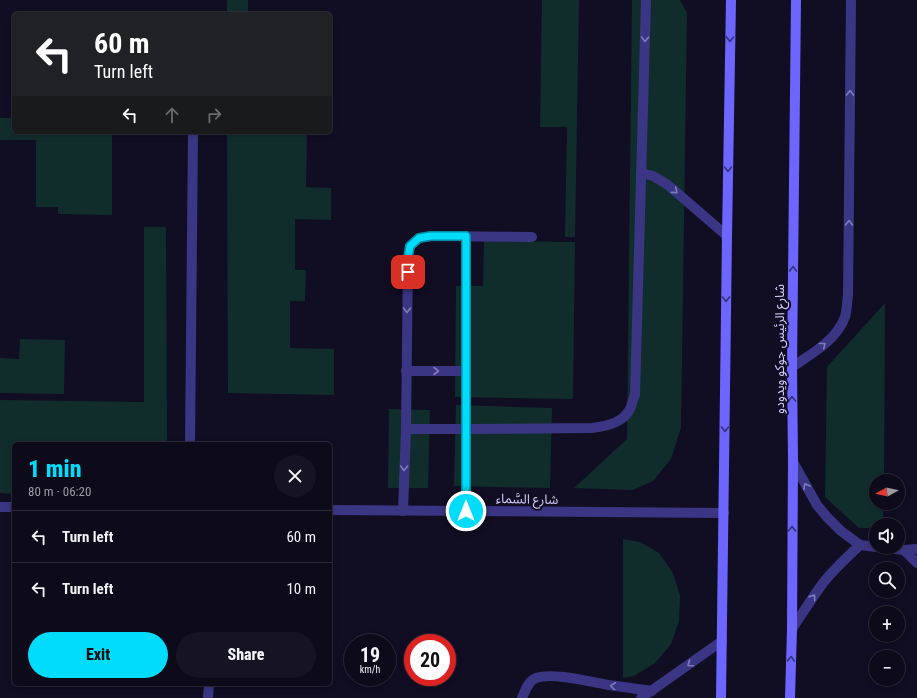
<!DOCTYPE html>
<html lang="en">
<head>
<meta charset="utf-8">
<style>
  body { margin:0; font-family:"Roboto Condensed","Noto Sans Arabic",sans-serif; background:#161323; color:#f1f3f6; height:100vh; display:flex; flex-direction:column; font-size:15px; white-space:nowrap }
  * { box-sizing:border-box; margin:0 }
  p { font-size:13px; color:#9a9aa2 }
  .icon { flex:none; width:22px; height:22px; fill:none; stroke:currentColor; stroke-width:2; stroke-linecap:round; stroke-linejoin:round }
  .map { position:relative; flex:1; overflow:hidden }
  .details { position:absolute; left:12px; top:442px; width:320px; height:244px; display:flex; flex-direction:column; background:#0d0a1a; border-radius:6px; box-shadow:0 2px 6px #0003,0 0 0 1px #2d2b39 }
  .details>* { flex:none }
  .top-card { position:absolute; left:12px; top:12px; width:320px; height:122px; border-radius:6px; box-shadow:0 2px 6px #0003,0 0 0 1px #2d2b39; background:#202124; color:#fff; overflow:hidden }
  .needle { width:26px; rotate:262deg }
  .tools { position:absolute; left:869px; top:474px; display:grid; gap:8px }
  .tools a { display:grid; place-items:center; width:36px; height:36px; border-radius:50%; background:#0d0a1a; box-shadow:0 2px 6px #0003,0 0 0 1px #2d2b39; font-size:20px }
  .speed { position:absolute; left:344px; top:634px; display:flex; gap:8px; font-size:20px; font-weight:700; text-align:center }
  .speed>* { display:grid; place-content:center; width:52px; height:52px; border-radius:50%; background:#0d0a1a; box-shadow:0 2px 6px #0003,0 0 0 1px #2d2b39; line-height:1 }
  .speed small { font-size:10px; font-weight:400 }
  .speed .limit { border:6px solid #d22; background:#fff; color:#111 }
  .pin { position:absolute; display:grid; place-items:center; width:34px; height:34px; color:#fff; margin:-17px; border-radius:8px; box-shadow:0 2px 6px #0006 }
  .me { position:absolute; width:44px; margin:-22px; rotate:0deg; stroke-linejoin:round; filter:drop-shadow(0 0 3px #0008) }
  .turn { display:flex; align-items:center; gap:14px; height:84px; padding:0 16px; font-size:18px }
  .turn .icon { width:52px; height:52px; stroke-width:2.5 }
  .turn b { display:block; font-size:28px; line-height:34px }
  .lanes { display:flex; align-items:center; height:38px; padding:0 16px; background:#0003; justify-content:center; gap:20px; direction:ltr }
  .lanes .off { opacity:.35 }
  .round { display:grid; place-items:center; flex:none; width:42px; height:42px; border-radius:21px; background:#161323 }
  .overview { display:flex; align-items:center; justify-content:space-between; height:68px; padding:0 16px }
  h1 { font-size:24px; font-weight:800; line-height:30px; color:#00dcfa }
  .cta { display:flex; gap:8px; margin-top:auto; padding:8px 16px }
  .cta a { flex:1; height:46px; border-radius:24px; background:#00dcfa; color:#111; font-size:16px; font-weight:800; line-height:46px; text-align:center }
  .cta a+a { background:#161323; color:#f1f3f6 }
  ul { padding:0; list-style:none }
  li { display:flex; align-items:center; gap:12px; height:52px; padding:0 16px; border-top:1px solid #2d2b39 }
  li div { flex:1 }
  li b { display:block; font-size:15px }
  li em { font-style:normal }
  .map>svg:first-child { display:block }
  .grass { fill:#102d2c }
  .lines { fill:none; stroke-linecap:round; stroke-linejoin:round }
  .lane { stroke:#3b3683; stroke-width:10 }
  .street { stroke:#3b3683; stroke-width:10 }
  .secondary { stroke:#6c66ff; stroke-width:10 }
  .oneway { stroke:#807bbb }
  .oneway2 { stroke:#35317b }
  .route-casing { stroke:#008fa2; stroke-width:10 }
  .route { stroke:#00dcfa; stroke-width:7 }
  .labels { text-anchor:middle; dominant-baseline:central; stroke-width:4; stroke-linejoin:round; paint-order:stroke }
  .street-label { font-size:13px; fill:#d5cfff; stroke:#110d23 }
</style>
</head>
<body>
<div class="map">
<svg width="917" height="698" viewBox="0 0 917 698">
  <rect width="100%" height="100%" fill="#110d23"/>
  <g class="grass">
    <rect x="227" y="0" width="21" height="14"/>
    <path d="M 542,0 L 579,0 L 575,237 L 565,237 L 567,127 L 540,127 Z"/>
    <path d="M 632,0 L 680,0 L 687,13 L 681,428 L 671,459 L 653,481 L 633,490 L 574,488 L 627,439 Z"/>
    <path d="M 0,118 L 14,118 L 14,132 L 112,132 L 112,215 L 58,214 L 58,207 L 36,207 L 36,140 L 0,140 Z"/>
    <path d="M 227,132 L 307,132 L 306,187 L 331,188 L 331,220 L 295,219 L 295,270 L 306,270 L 305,301 L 290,301 L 290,348 L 334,349 L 334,395 L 228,393 Z"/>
    <path d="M 144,227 L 166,227 L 167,444 L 14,444 L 14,494 L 0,493 L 0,400 L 144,402 Z"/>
    <path d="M 484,241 L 575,242 L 573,399 L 455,397 L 456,286 L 483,286 Z"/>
    <path d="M 885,303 L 884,481 L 876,481 L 876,503 L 883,503 L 883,525 L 876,525 L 876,528 L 859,528 L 825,497 L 827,367 Z"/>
    <path d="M 20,339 L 65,340 L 64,394 L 0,393 L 0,358 L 19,359 Z"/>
    <path d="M 456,405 L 552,408 L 550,488 L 454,486 Z"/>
    <path d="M 389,409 L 430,410 L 428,488 L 388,488 Z"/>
    <path d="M 623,539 L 640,542 L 659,553 L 673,573 L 680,596 L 679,621 L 671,644 L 655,663 L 634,676 L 623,678 Z"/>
  </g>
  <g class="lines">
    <g class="lane">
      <path d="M 641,173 L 653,176 L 668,185 L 727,236"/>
      <path d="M 792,367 C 811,354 836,341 845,317 C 847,310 847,302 848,295 L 851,0"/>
      <path d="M 406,371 L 466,371"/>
      <path d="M 406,429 L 465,429 L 592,428 C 607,426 624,423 631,407 C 632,403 633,399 635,395 L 646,0"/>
      <path d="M 190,444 L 193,132"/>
      <path d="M 793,462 L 817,505 L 827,517 L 841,531 L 860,545 L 876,547"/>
      <path d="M 403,511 L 406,429 L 408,258 L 410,246 L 419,238 L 431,236 L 532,237"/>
      <path d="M 466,511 L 466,236"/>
      <path d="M 879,547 L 904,550 L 917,549"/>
      <path d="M 904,550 L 917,563"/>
      <path d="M 792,629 C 802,614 812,598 823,583 C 834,569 847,557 860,545"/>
      <path d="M 208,698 L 209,684"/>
      <path d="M 522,698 C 525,691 528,681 536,678 C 552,672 591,682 609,685 C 623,687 637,689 652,691"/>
      <path d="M 641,698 L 722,641"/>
    </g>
    <g class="street">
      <path d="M 0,507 L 14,507"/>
      <path d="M 330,510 L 724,513"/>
    </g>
    <g class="secondary">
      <path d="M 721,698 L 727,236 L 731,0"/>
      <path d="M 790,698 L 792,629 L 793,462 L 792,367 L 796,0"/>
    </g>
  </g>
  <defs><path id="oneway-chevron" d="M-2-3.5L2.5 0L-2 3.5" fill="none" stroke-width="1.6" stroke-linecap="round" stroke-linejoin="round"/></defs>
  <g class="oneway">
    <use href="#oneway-chevron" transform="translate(645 39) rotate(92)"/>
    <use href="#oneway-chevron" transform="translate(850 93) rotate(-89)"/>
    <use href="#oneway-chevron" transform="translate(675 191) rotate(40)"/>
    <use href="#oneway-chevron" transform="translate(849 223) rotate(-89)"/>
    <use href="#oneway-chevron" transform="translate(407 310) rotate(91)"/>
    <use href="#oneway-chevron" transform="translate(823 345) rotate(-39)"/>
    <use href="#oneway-chevron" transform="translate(436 371)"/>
    <use href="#oneway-chevron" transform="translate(404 468) rotate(92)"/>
    <use href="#oneway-chevron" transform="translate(806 486) rotate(-119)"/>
    <use href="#oneway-chevron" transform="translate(813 597) rotate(-56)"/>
    <use href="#oneway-chevron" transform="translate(690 664) rotate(145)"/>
    <use href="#oneway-chevron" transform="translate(613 686) rotate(-172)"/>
  </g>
  <g class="oneway2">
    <use href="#oneway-chevron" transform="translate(730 39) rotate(91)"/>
    <use href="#oneway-chevron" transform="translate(728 169) rotate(91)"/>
    <use href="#oneway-chevron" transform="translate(793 269) rotate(-89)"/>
    <use href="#oneway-chevron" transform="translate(726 299) rotate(90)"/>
    <use href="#oneway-chevron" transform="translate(792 399) rotate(-91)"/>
    <use href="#oneway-chevron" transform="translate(725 429) rotate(90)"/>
    <use href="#oneway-chevron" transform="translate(792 529) rotate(-90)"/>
    <use href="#oneway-chevron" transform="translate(791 659) rotate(-88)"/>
  </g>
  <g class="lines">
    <g class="route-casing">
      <path id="route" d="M 408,272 L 408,258 L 410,246 L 419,238 L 431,236 L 466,236 L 466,511"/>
    </g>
    <use href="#route" class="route"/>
  </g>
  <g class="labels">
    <g class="street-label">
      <text transform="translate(779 349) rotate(-90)">شارع الرئيس جوكو ويدودو</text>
      <text transform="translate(527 499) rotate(1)">شارع السَّماء</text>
    </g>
  </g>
</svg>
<div class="tools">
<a><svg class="needle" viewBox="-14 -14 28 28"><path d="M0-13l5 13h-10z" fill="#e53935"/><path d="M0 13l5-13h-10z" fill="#9a9aa2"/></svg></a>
<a><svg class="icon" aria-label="sound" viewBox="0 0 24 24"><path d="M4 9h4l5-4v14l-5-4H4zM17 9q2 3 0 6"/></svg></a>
<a><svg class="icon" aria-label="search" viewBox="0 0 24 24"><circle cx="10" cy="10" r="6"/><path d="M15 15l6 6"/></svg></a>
<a>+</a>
<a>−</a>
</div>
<div class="speed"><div>19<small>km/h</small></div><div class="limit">20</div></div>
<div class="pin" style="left:408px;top:272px;background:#d93025"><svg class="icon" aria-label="arrive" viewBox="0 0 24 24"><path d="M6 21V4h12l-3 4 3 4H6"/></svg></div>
<svg class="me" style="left:466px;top:511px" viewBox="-20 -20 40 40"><circle r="17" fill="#00dcfa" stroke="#fff" stroke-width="3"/><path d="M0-11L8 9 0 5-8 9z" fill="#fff"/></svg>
<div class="top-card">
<div class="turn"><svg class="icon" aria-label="left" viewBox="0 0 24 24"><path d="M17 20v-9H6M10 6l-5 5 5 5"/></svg><div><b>60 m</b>Turn left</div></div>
<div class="lanes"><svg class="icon" aria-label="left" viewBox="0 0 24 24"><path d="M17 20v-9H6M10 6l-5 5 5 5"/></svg><svg class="icon off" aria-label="ahead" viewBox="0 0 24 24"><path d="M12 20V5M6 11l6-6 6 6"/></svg><svg class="icon off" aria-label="right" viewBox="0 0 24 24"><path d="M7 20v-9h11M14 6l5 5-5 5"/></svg></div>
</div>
<section class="details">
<div class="overview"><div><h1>1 min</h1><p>80 m · 06:20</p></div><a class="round"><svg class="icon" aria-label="close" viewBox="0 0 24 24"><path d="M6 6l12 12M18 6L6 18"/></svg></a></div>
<ul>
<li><svg class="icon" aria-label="left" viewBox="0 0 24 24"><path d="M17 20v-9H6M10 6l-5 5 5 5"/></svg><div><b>Turn left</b></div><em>60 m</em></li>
<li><svg class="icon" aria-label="left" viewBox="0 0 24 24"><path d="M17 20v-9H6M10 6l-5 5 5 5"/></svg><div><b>Turn left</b></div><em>10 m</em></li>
</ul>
<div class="cta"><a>Exit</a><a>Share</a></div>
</section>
</div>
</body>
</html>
